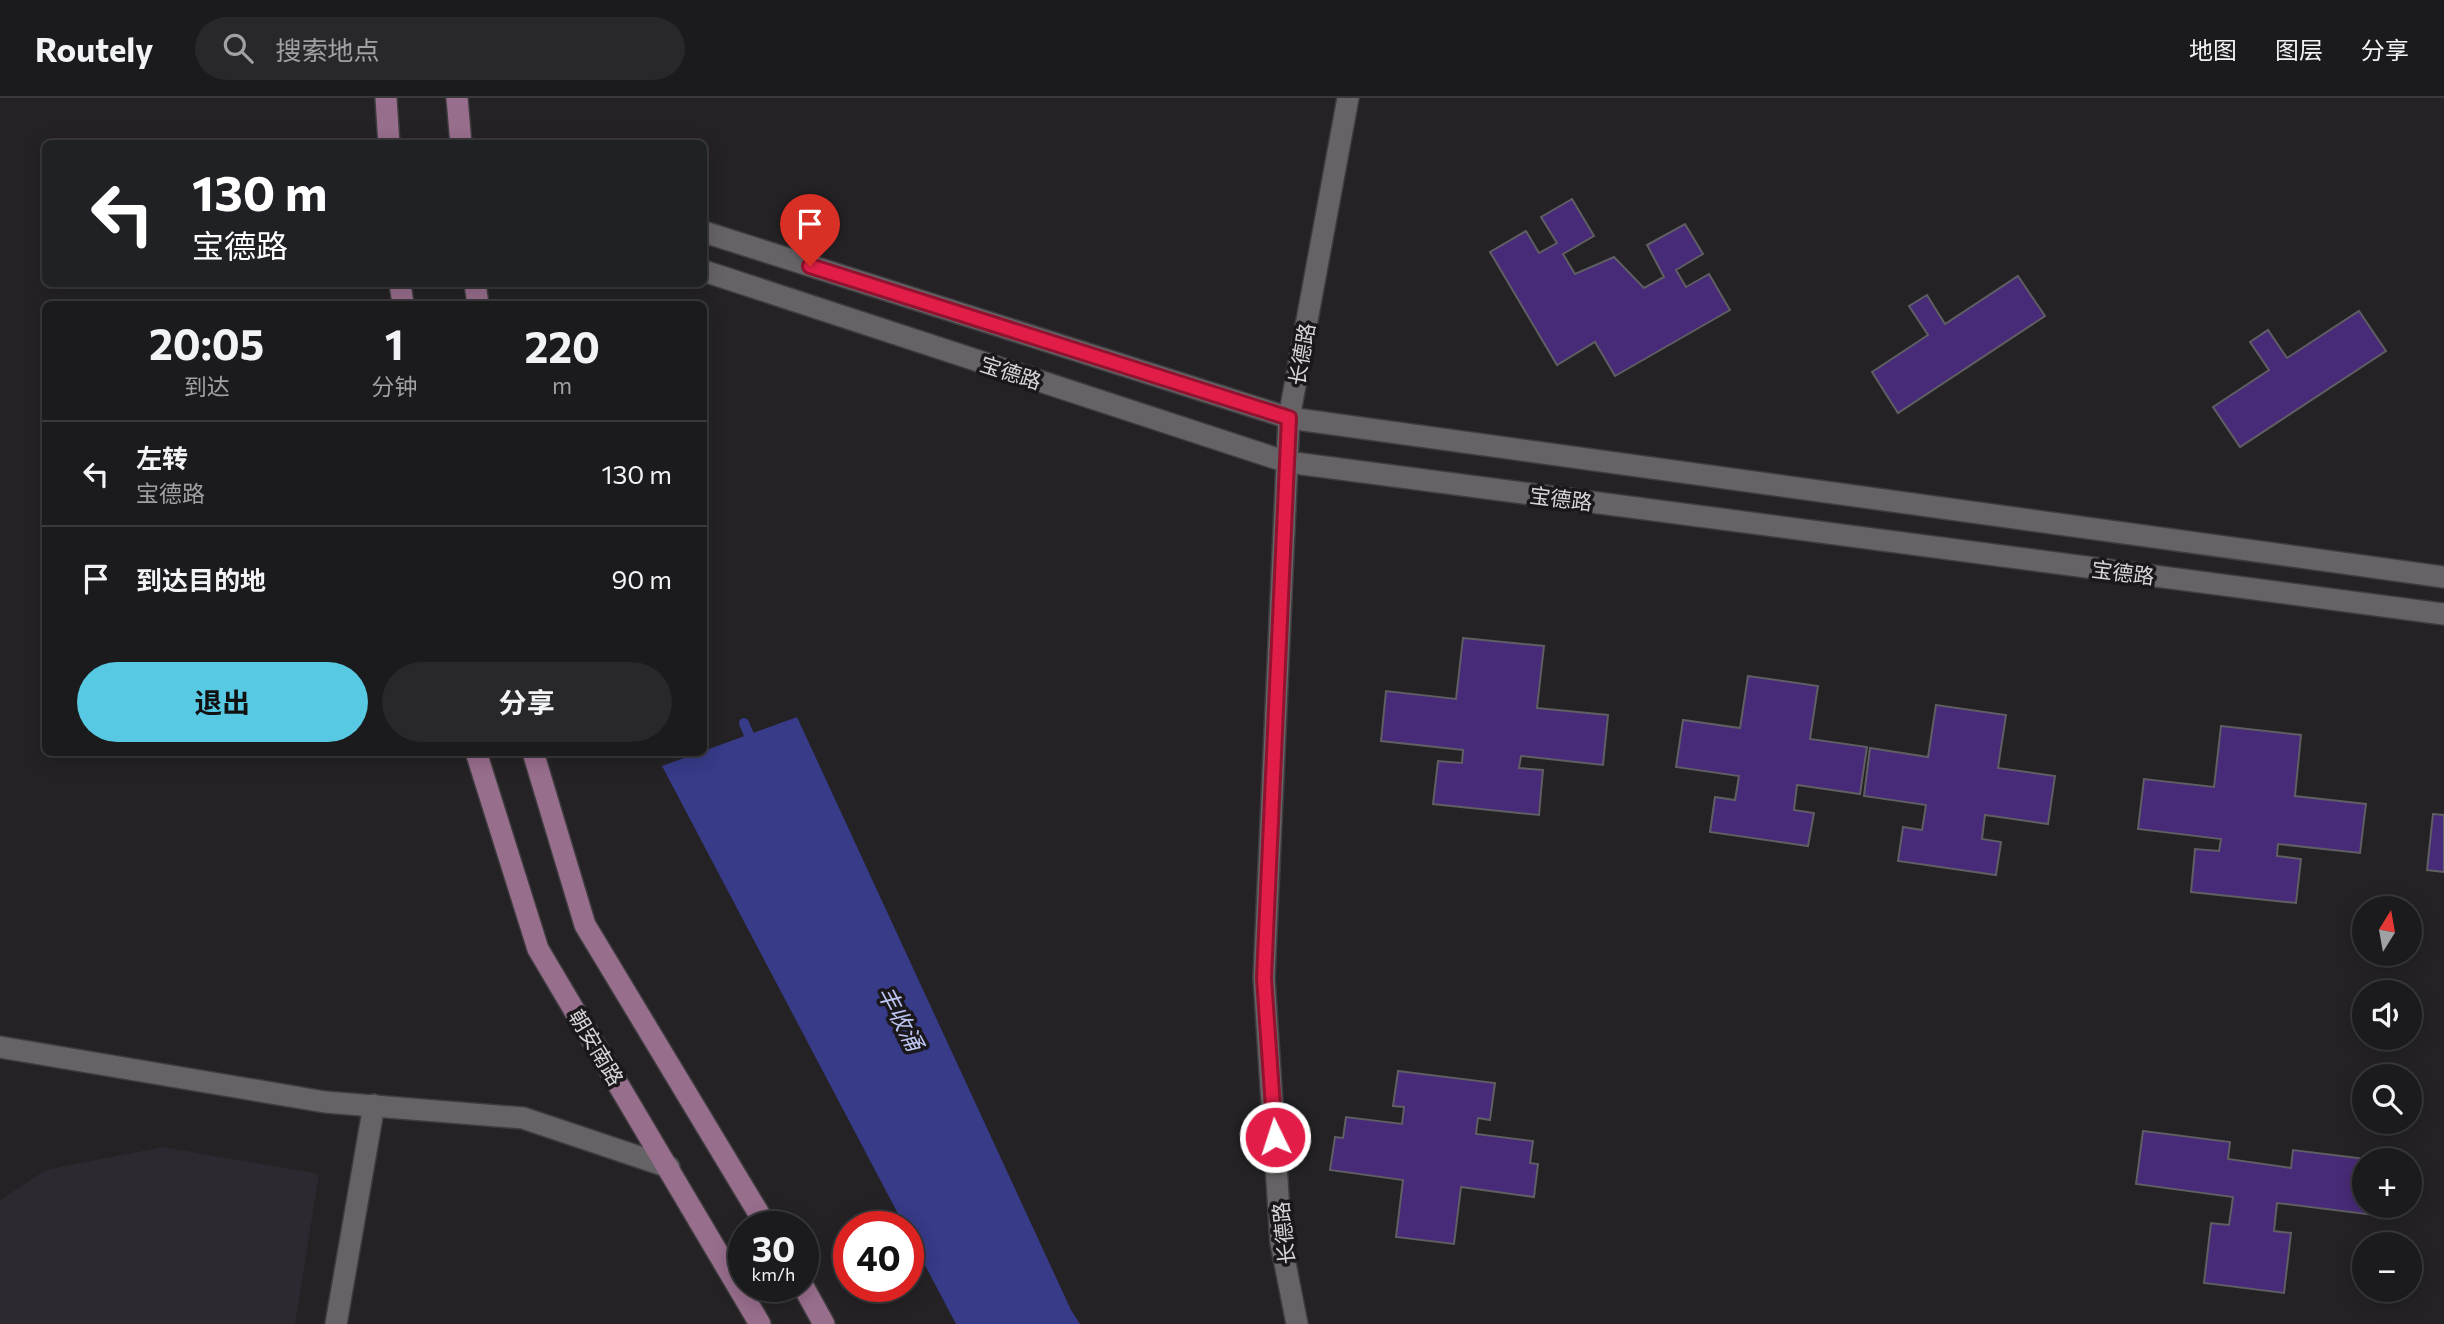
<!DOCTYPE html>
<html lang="zh">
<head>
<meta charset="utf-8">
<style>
  body { margin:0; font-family:Commissioner,"Noto Sans SC",sans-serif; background:#282729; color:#f1f3f6; height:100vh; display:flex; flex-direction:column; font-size:26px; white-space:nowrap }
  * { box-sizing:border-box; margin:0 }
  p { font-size:23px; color:#a0a1a3 }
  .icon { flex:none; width:38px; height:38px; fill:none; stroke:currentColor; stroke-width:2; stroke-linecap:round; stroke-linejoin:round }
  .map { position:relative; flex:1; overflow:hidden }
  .drawer { position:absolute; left:42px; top:203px; width:665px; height:455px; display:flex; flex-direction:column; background:#1b1a1c; border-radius:10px; box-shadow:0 4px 18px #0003,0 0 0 2px #39383b }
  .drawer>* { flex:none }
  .banner { position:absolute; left:42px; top:42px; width:665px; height:147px; border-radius:10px; box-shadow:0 4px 18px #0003,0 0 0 2px #39383b; background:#202124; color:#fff; overflow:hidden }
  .needle { width:46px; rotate:11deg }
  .controls { position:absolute; left:2352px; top:798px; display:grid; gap:14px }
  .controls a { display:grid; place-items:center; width:70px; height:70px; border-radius:50%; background:#1b1a1c; box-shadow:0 4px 18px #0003,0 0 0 2px #39383b; font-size:35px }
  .speed { position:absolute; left:728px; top:1113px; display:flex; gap:14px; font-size:35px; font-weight:700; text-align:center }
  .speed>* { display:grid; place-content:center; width:91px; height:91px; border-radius:50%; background:#1b1a1c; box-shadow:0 4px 18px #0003,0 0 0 2px #39383b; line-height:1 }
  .speed small { font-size:18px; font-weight:400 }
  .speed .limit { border:10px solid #d22; background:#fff; color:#111 }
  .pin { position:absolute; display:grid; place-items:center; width:60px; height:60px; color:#fff; margin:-72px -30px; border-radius:50% 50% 50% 0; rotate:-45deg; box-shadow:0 0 7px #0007 }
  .pin .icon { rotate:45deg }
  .me { position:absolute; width:77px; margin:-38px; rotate:356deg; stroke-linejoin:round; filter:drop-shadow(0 0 5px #0008) }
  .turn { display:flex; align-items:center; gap:24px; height:147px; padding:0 35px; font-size:32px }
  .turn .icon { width:91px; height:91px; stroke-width:2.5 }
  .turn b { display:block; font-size:49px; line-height:60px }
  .eta { display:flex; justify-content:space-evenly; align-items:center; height:119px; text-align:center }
  .eta b { font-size:42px; font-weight:700; line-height:49px }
  .action { display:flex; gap:14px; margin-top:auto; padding:14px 35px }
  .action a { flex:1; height:80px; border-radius:42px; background:#58c9e3; color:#111; font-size:28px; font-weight:700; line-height:80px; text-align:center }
  .action a+a { background:#282729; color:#f1f3f6 }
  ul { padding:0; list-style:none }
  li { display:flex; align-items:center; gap:21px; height:105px; padding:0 35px; border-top:2px solid #39383b }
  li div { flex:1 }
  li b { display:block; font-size:26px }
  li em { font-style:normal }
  header { display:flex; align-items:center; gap:42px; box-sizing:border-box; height:98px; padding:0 35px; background:#1b1a1c; border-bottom:2px solid #39383b }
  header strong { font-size:33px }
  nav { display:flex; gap:38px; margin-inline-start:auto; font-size:24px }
  .search { width:490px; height:63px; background:#282729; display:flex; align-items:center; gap:18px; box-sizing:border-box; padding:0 24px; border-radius:38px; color:#a0a1a3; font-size:26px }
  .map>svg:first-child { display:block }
  .built { fill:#2e2831 }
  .water { fill:#373b88 }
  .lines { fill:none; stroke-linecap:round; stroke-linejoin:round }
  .stream { stroke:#373b88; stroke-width:10 }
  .building { fill:#482b78; stroke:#5f5e63; stroke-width:2 }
  .minor-casing { stroke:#3e3c3f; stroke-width:24 }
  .major-casing { stroke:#3e3c3f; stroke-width:24 }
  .minor { stroke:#666367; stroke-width:21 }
  .major { stroke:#986e8d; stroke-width:21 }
  .route-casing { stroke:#92132f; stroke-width:18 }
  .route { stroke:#e11d48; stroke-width:12 }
  .labels { text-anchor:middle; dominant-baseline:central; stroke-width:7; stroke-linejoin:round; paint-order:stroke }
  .street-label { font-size:21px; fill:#d8d6d8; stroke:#1b181c }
  .water-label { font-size:23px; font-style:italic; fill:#bcc4f0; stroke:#1b181c }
</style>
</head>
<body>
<header>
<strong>Routely</strong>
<div class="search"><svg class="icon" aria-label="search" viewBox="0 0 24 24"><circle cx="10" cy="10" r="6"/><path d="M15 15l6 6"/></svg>搜索地点</div>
<nav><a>地图</a><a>图层</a><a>分享</a></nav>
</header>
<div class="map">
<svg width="2444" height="1226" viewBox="0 0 2444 1226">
  <rect width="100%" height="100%" fill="#242225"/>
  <path class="built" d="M 163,1049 L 319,1076 L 295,1226 L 0,1226 L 0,1102 L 46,1072 Z"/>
  <path class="water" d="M 797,619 L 1071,1212 L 1080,1226 L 956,1226 L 908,1135 L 908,1129 L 905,1129 L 662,668 Z"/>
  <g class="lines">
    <path class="stream" d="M 744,625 L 754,649"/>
  </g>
  <g class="building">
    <path d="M 1572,101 L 1594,138 L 1563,156 L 1575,176 L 1614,159 L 1644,190 L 1664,179 L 1647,147 L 1685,126 L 1703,156 L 1676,172 L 1686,189 L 1709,176 L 1730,212 L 1615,278 L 1595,244 L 1557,267 L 1490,154 L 1526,133 L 1539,155 L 1557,145 L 1541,119 Z"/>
    <path d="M 2018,178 L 2045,218 L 1898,315 L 1872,274 L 1928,237 L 1909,208 L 1927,197 L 1945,226 Z"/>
    <path d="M 2359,213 L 2386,253 L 2240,349 L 2213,309 L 2269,272 L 2250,244 L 2268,232 L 2287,260 Z"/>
    <path d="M 1463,540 L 1544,548 L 1537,610 L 1608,617 L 1603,667 L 1521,658 L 1519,670 L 1543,672 L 1539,717 L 1433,706 L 1438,663 L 1462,665 L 1463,652 L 1381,643 L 1386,593 L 1456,601 Z"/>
    <path d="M 1748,578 L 1818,588 L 1810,641 L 1867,649 L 1860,696 L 1797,687 L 1794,712 L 1814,715 L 1808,748 L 1710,734 L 1715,699 L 1735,702 L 1739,678 L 1676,669 L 1683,622 L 1740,630 Z"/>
    <path d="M 1936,607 L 2006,617 L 1998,670 L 2055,678 L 2048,726 L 1985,717 L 1982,741 L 2001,744 L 1996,777 L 1898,763 L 1903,729 L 1922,732 L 1926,707 L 1864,698 L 1870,650 L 1928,659 Z"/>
    <path d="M 2221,628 L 2301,637 L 2295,698 L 2366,706 L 2360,755 L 2278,746 L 2277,758 L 2301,761 L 2296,805 L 2191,794 L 2195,751 L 2219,753 L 2221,741 L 2138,731 L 2144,681 L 2214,689 Z"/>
    <path d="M 2433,716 L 2444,717 L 2444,774 L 2427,772 Z"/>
    <path d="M 1398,973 L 1495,985 L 1490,1022 L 1478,1020 L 1476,1036 L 1533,1043 L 1530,1065 L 1538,1066 L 1534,1099 L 1461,1089 L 1454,1146 L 1396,1139 L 1403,1082 L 1330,1072 L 1335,1039 L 1343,1040 L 1346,1019 L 1402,1026 L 1404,1009 L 1393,1008 Z"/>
    <path d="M 2143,1033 L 2230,1044 L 2228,1061 L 2291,1070 L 2293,1052 L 2374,1062 L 2364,1062 L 2364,1108 L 2375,1108 L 2374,1117 L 2277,1105 L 2274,1133 L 2291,1135 L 2284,1195 L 2204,1185 L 2211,1125 L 2229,1127 L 2233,1099 L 2136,1086 Z"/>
  </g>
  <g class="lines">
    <g class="minor-casing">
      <g id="minor">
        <path d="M 704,134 L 1289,320 L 2444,479"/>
        <path d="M 704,173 L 1287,364 L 2444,516"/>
        <path d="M 0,949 L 325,1004 L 523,1020 L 669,1069"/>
        <path d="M 336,1226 L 374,1007"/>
        <path d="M 1297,1226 L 1281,1145 L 1264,880 L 1289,320 L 1348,0"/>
      </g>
    </g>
    <g class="major-casing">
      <g id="major">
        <path d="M 386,0 L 389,46"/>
        <path d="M 457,0 L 461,46"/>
        <path d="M 400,186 L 403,206"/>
        <path d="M 475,186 L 478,206"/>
        <path d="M 476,654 L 538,851 L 760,1226"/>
        <path d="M 533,654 L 585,827 L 767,1129"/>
        <path d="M 803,1188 L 824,1226"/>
      </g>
    </g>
    <use href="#minor" class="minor"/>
    <use href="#major" class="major"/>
  </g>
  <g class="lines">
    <g class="route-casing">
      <path id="route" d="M 810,168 L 1289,320 L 1264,880 L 1275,1039"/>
    </g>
    <use href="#route" class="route"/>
  </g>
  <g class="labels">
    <g class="street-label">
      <text transform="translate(1301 256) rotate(-80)">长德路</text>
      <text transform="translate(1011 274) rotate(18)">宝德路</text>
      <text transform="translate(1561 400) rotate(7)">宝德路</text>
      <text transform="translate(2123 474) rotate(7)">宝德路</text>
      <text transform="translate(597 949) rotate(59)">朝安南路</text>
      <text transform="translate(1283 1135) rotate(-96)">长德路</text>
    </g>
    <g class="water-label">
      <text transform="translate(901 920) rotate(62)">丰收涌</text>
    </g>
  </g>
</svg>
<div class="controls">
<a><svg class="needle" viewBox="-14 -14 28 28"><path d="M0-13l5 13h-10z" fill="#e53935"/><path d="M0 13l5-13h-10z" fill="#a0a1a3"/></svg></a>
<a><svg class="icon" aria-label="sound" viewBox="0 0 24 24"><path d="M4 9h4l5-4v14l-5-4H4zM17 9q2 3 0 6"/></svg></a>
<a><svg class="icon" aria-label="search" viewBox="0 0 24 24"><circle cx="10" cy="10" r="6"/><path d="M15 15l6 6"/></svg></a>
<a>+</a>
<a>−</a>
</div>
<div class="speed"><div>30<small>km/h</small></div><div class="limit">40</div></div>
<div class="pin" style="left:810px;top:168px;background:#d93025"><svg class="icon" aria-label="arrive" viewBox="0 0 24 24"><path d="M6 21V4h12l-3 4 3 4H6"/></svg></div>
<svg class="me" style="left:1275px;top:1039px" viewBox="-20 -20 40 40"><circle r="17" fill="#e11d48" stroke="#fff" stroke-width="3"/><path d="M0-11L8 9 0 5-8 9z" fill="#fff"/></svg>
<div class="banner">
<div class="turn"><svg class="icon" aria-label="left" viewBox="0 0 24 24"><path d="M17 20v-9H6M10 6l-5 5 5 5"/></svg><div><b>130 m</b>宝德路</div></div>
</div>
<section class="drawer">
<div class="eta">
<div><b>20:05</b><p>到达</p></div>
<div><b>1</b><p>分钟</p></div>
<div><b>220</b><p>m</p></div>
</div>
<ul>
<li><svg class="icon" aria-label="left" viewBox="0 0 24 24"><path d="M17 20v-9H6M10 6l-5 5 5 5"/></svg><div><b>左转</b><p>宝德路</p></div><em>130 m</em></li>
<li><svg class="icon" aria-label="arrive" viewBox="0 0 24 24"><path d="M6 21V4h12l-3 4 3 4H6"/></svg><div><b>到达目的地</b></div><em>90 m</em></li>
</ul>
<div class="action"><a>退出</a><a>分享</a></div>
</section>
</div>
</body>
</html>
